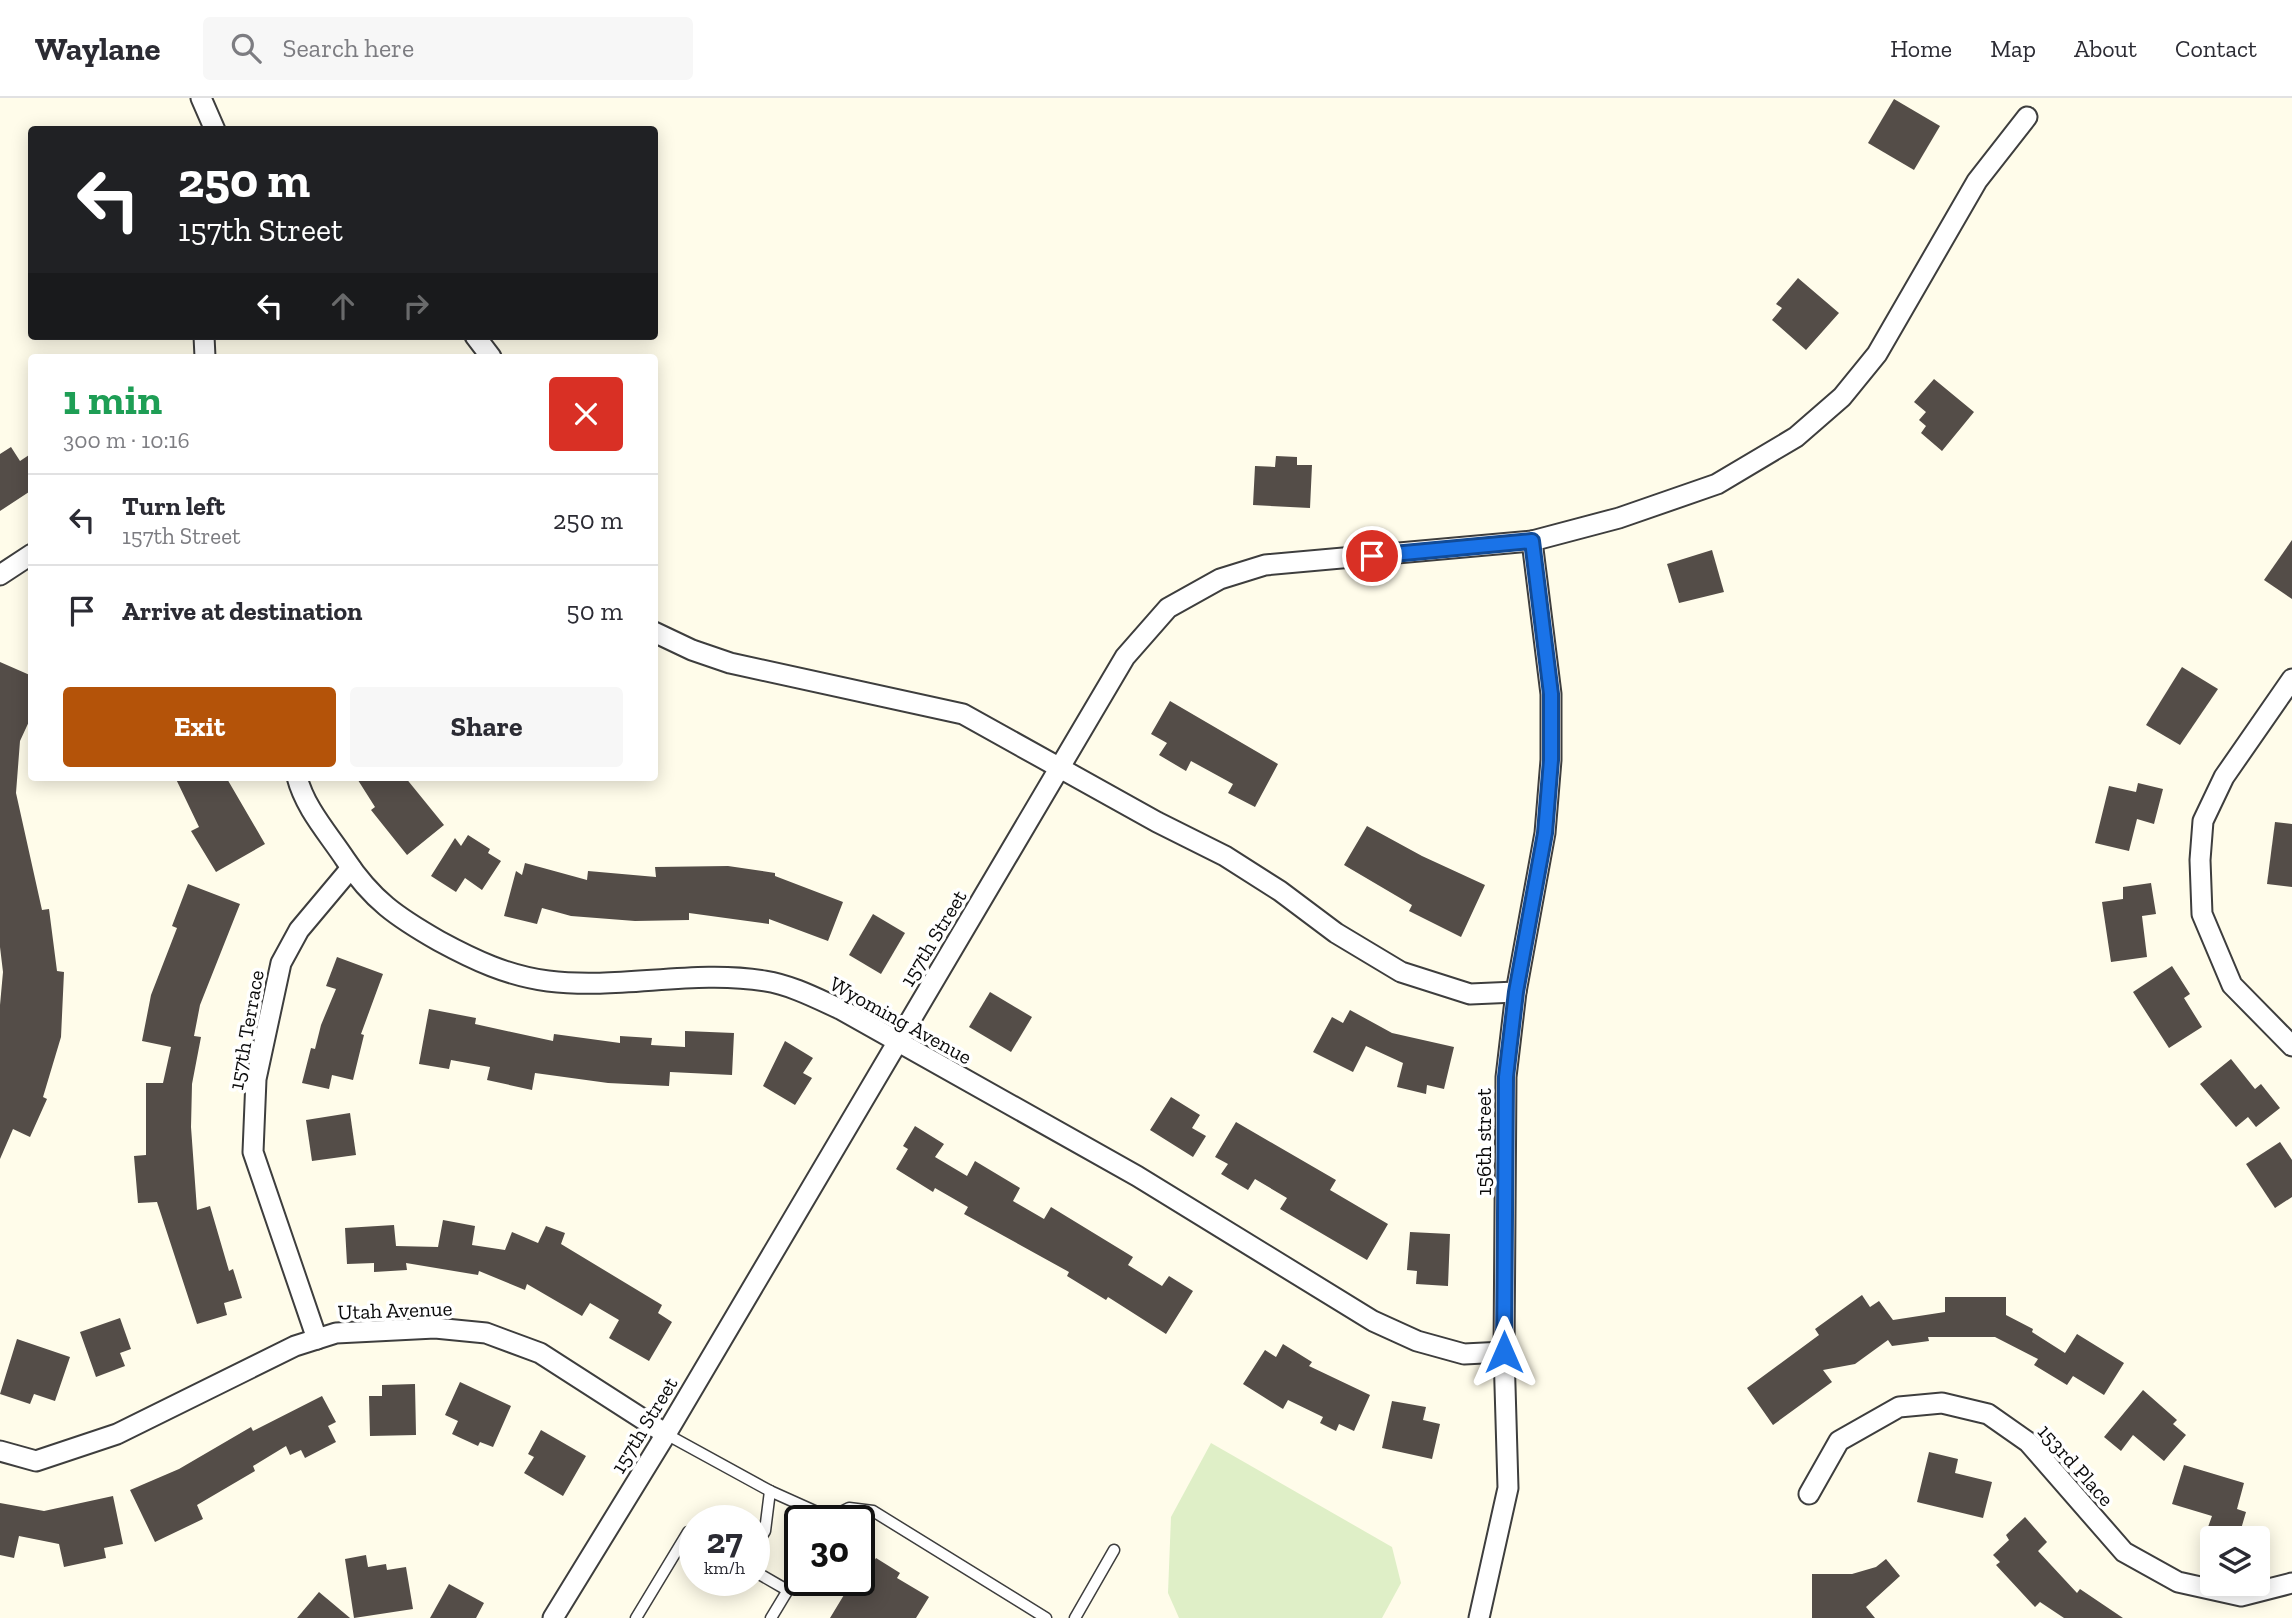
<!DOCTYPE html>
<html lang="en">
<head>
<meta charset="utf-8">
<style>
  body { margin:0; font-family:"Zilla Slab",serif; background:#f7f7f7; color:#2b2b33; height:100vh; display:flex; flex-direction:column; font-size:26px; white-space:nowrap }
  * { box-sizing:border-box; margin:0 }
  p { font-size:23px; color:#7c7c81 }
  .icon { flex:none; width:38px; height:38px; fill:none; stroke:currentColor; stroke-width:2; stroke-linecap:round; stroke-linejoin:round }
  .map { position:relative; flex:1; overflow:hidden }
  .panel { position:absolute; left:28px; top:256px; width:630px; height:427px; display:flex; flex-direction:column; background:#fff; border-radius:7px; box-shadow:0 4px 18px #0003 }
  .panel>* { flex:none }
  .banner { position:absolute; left:28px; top:28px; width:630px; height:214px; border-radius:7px; box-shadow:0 4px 18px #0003; background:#202124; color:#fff; overflow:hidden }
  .fabs { position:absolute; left:2200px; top:1428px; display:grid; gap:14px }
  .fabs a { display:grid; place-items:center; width:70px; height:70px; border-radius:7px; background:#fff; box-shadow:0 4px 18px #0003; font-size:35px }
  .speed { position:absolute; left:679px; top:1407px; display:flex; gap:14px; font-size:35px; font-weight:700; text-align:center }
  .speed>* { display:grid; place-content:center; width:91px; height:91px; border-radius:50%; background:#fff; box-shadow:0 4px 18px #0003; line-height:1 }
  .speed small { font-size:18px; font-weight:400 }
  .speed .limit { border:4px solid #111; border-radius:10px; background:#fff; color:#111 }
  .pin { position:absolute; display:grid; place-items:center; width:60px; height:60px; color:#fff; margin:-30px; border:4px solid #fff; border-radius:50%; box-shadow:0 2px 7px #0007 }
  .me { position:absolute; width:77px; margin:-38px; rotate:0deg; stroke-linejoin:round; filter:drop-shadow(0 0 5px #0008) }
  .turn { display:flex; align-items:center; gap:24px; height:147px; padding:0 35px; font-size:32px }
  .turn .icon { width:91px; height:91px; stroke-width:2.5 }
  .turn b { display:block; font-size:49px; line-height:60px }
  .lanes { display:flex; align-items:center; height:66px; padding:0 35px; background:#0003; justify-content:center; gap:35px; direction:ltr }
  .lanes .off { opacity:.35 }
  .round { display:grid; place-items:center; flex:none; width:74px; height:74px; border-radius:7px; background:#f7f7f7 }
  .head { display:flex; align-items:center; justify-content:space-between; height:119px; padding:0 35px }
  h1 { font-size:42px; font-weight:800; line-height:52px; color:#1e9e55 }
  .action { display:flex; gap:14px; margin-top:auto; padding:14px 35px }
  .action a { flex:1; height:80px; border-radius:7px; background:#b45309; color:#fff; font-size:28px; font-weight:800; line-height:80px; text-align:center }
  .action a+a { background:#f7f7f7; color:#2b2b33 }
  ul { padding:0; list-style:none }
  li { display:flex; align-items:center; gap:21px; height:91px; padding:0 35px; border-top:2px solid #e1e1e2 }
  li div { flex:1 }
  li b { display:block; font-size:26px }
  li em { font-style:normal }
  header { display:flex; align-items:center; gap:42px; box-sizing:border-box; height:98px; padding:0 35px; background:#fff; border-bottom:2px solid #e1e1e2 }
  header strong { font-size:33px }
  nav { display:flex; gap:38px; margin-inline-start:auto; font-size:24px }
  .search { width:490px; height:63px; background:#f7f7f7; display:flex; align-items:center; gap:18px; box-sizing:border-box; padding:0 24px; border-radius:7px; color:#7c7c81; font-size:26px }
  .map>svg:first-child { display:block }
  .pitch { fill:#dfefc7 }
  .building { fill:#544d48 }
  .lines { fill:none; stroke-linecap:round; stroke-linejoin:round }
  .lane-casing { stroke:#3e3e3e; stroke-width:13 }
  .street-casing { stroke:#3e3e3e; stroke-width:23 }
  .lane { stroke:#fff; stroke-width:10 }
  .street { stroke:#fff; stroke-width:19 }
  .route-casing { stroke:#114b97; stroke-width:18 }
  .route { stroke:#1a73e8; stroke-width:12 }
  .labels { text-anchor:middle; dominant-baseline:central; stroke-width:7; stroke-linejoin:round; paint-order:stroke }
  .street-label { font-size:21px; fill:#0b0b0b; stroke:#fff }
</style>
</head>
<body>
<header>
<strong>Waylane</strong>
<div class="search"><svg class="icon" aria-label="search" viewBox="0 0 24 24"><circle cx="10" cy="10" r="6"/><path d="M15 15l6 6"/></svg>Search here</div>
<nav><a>Home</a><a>Map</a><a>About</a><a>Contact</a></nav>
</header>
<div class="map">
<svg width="2292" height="1520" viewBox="0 0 2292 1520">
  <rect width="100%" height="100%" fill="#fffcea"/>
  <path class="pitch" d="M 1211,1345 L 1392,1449 L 1401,1485 L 1382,1520 L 1179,1520 L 1168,1495 L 1171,1419 Z"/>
  <g class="building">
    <path d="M 1894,1 L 1940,28 L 1914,72 L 1868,45 Z"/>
    <path d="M 1798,180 L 1839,215 L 1806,252 L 1772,222 L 1782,210 L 1776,206 Z"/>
    <path d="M 1934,281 L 1974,314 L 1942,353 L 1921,335 L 1926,328 L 1919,322 L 1926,314 L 1914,304 Z"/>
    <path d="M 11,349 L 20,363 L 32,355 L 32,392 L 0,413 L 0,356 Z"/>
    <path d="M 1276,358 L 1297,359 L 1297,367 L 1312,367 L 1310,410 L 1253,407 L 1255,368 L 1275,369 Z"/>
    <path d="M 2292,442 L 2292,501 L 2264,482 Z"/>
    <path d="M 1712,452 L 1724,494 L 1679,505 L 1667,466 Z"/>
    <path d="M 0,564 L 32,578 L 32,617 L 20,643 L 16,695 L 42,812 L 49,811 L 57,873 L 64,874 L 61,939 L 43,999 L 47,1001 L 30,1039 L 13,1031 L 0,1061 L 0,907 L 3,874 L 0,849 Z"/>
    <path d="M 2182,569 L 2218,591 L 2180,647 L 2146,627 Z"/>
    <path d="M 1170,603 L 1278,666 L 1255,709 L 1228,695 L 1233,686 L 1191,663 L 1186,673 L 1159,657 L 1167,645 L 1151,636 Z"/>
    <path d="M 175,679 L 226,679 L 265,746 L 216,774 L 191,733 L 199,729 Z"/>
    <path d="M 356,679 L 405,679 L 444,727 L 407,757 L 371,712 L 375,709 Z"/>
    <path d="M 2138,685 L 2163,691 L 2154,726 L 2137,721 L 2129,753 L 2095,745 L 2109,688 L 2136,694 Z"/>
    <path d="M 2275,724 L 2292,726 L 2292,789 L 2267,786 Z"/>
    <path d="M 1367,728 L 1422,758 L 1485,787 L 1461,839 L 1409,813 L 1412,807 L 1344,767 Z"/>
    <path d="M 468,737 L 490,751 L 488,755 L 501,763 L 482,792 L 465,780 L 456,794 L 431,778 L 455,740 L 461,748 Z"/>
    <path d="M 525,765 L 587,782 L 588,773 L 656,779 L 655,769 L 728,768 L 775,775 L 775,778 L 843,804 L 828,843 L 769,821 L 769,826 L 689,815 L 689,822 L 635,823 L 571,818 L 542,810 L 537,826 L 504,818 L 516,773 L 522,777 Z"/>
    <path d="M 2151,785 L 2156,816 L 2142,818 L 2147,859 L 2111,864 L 2102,804 L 2123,801 L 2123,789 Z"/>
    <path d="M 188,786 L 240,806 L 200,907 L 194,938 L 201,939 L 192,986 L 191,1029 L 197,1112 L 210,1108 L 229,1173 L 233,1171 L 242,1200 L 224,1205 L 227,1217 L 197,1226 L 157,1104 L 138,1105 L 134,1058 L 146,1057 L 146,985 L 163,985 L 171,949 L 142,943 L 151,897 L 177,830 L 172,828 Z"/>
    <path d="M 873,816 L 905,835 L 881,876 L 849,857 Z"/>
    <path d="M 337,859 L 383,876 L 361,936 L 364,937 L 353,982 L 332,977 L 329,991 L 302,985 L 311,950 L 315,951 L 321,927 L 336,891 L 326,888 Z"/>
    <path d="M 2172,868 L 2190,896 L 2184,900 L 2202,929 L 2169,950 L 2133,894 Z"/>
    <path d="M 990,894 L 1032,919 L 1011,954 L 969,929 Z"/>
    <path d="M 429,911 L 476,920 L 475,926 L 553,943 L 554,936 L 620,945 L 620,938 L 652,940 L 651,947 L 685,949 L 685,933 L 734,935 L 732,977 L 670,974 L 669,988 L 608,985 L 535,975 L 532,992 L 487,982 L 490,969 L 451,962 L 449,971 L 419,966 Z"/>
    <path d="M 1350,912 L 1392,935 L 1454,949 L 1444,991 L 1427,987 L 1426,996 L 1397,989 L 1403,965 L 1366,948 L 1353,974 L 1313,954 L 1332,919 L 1343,925 Z"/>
    <path d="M 785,943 L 813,960 L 803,975 L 812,980 L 795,1007 L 763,988 Z"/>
    <path d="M 2231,961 L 2255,991 L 2261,986 L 2280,1010 L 2256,1029 L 2248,1019 L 2236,1029 L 2200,986 Z"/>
    <path d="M 1171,999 L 1200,1017 L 1192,1030 L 1206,1038 L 1193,1059 L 1150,1032 Z"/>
    <path d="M 350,1015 L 356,1057 L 312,1063 L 306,1022 Z"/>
    <path d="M 1236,1024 L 1336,1082 L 1330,1092 L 1388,1126 L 1367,1162 L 1280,1111 L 1287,1100 L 1255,1081 L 1248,1092 L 1221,1076 L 1228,1066 L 1215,1059 Z"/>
    <path d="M 915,1028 L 944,1046 L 935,1059 L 967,1078 L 975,1063 L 1020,1090 L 1013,1103 L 1044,1121 L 1051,1109 L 1133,1159 L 1128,1167 L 1162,1188 L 1169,1178 L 1193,1193 L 1166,1236 L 1108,1199 L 1106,1202 L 1067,1178 L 1069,1174 L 964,1116 L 968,1109 L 935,1090 L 933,1094 L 896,1071 L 908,1051 L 903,1048 Z"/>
    <path d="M 2280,1044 L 2292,1062 L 2292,1099 L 2275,1110 L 2246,1066 Z"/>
    <path d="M 443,1122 L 475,1128 L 472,1147 L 505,1152 L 512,1134 L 538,1145 L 546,1128 L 565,1135 L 561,1146 L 662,1207 L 658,1215 L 672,1224 L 649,1263 L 609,1240 L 619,1222 L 590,1205 L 582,1218 L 527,1186 L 525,1192 L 479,1173 L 478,1177 L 406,1165 L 407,1172 L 374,1174 L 374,1165 L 347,1166 L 345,1130 L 394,1127 L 396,1148 L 438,1149 Z"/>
    <path d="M 1410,1134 L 1450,1136 L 1448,1188 L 1416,1186 L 1417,1173 L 1407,1172 Z"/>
    <path d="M 1862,1197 L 1870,1209 L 1879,1203 L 1893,1222 L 1945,1214 L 1945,1199 L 2006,1199 L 2006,1217 L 2033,1231 L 2032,1234 L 2065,1255 L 2077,1236 L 2124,1265 L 2104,1297 L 2073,1278 L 2067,1287 L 2034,1267 L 2038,1261 L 1995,1239 L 1928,1239 L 1929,1243 L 1892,1248 L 1888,1242 L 1855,1266 L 1823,1272 L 1832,1284 L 1773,1327 L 1747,1290 L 1819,1237 L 1815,1231 Z"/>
    <path d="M 120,1220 L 131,1251 L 120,1255 L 125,1268 L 96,1279 L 80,1234 Z"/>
    <path d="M 17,1241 L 70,1259 L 55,1303 L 34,1296 L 30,1306 L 0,1296 Z"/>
    <path d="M 1283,1246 L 1312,1264 L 1309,1268 L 1370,1297 L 1354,1333 L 1339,1326 L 1336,1333 L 1320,1325 L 1323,1319 L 1288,1302 L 1283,1311 L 1243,1286 L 1265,1252 L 1276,1259 Z"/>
    <path d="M 460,1284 L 511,1308 L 493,1349 L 480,1344 L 478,1348 L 452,1336 L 458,1323 L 445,1317 Z"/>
    <path d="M 415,1286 L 416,1337 L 370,1338 L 369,1298 L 382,1298 L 382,1287 Z"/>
    <path d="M 2143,1292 L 2177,1322 L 2173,1326 L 2186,1337 L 2164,1363 L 2133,1337 L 2121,1353 L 2104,1339 Z"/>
    <path d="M 322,1298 L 336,1324 L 328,1328 L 336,1344 L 305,1360 L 301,1352 L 290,1357 L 286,1348 L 253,1368 L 255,1373 L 197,1407 L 203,1421 L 155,1444 L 130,1392 L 179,1371 L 251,1329 L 253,1333 Z"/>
    <path d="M 1392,1303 L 1426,1309 L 1423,1322 L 1440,1326 L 1432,1361 L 1382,1350 Z"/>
    <path d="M 541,1332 L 586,1358 L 563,1398 L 524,1375 L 534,1359 L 528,1356 Z"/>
    <path d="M 1929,1354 L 1958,1361 L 1955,1375 L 1992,1384 L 1983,1420 L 1917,1404 Z"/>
    <path d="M 2184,1367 L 2244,1385 L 2237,1411 L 2246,1414 L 2239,1438 L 2208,1429 L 2212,1418 L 2172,1406 Z"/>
    <path d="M 113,1398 L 123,1446 L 104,1450 L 106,1460 L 64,1469 L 59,1446 L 19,1438 L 14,1460 L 0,1457 L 0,1405 L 44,1413 Z"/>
    <path d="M 2025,1419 L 2047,1444 L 2038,1453 L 2077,1495 L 2080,1491 L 2123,1520 L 2064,1520 L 2040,1504 L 2035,1509 L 1996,1467 L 2000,1464 L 1993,1457 L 2009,1442 L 2006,1437 Z"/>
    <path d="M 366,1457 L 368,1469 L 386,1466 L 387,1472 L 406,1469 L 413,1511 L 354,1520 L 345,1461 Z"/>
    <path d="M 876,1460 L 900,1475 L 897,1480 L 929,1499 L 916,1520 L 830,1520 L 853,1482 L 859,1482 L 860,1470 L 867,1474 Z"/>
    <path d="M 1886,1461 L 1900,1478 L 1866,1509 L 1875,1520 L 1812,1520 L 1812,1476 L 1852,1476 L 1876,1469 Z"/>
    <path d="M 449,1486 L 484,1505 L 476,1520 L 430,1520 Z"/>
    <path d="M 319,1494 L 350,1520 L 297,1520 Z"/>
  </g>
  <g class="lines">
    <g class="lane-casing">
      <g id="lane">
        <path d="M 666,1336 L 770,1393 L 819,1415 L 821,1423"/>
        <path d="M 823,1423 L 849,1410 L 873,1413 L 1046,1520"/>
        <path d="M 754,1451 L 765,1433 L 770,1393"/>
        <path d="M 754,1473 L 787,1492"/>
        <path d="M 636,1520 L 688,1434 L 695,1438"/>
        <path d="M 771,1520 L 800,1472"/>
        <path d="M 1075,1520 L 1114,1452"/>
      </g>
    </g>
    <g class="street-casing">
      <g id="street">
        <path d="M 201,0 L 215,32"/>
        <path d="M 204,238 L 205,259"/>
        <path d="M 475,238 L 491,259"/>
        <path d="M 0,477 L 32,456"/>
        <path d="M 654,534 L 692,552 L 730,565 L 963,616 L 1157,724 L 1225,758 L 1280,793 L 1336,835 L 1401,874 L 1470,896 L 1516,894"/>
        <path d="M 2292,581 L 2224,679 L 2203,723 L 2200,762 L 2202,816 L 2232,887 L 2292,948"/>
        <path d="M 297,679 C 305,710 327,734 345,761 C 372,802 397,819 439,843 C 474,862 508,878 548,883 C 620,892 694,871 765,883 C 791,887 816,900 840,911 L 1137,1078 L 1373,1223 L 1417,1243 L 1464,1256 L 1504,1254"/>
        <path d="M 317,1241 L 253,1054 L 256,981 L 281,865 L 299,832 L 351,770"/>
        <path d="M 0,1353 L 36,1363 L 117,1336 L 295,1248 L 336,1235 L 435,1230 L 486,1235 L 540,1255 L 666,1336"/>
        <path d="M 1809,1396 L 1839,1343 L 1899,1309 L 1942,1305 L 1988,1316 L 2028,1344 L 2124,1454 L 2178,1484 L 2241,1498 L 2292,1485"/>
        <path d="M 553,1520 L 666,1336 L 1125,559 L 1168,510 L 1220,481 L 1265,467 L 1532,443 L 1619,420 L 1717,386 L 1796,339 L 1842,299 L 1877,256 L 1977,83 L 2027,19"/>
        <path d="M 1479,1520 L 1508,1390 L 1504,1254 L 1506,979 L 1516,894 L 1545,735 L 1551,662 L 1551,596 L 1532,443"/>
      </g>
    </g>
    <use href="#lane" class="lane"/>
    <use href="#street" class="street"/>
  </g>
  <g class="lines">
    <g class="route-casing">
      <path id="route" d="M 1372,458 L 1532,443 L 1551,596 L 1551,662 L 1545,735 L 1516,894 L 1506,979 L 1504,1254"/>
    </g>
    <use href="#route" class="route"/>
  </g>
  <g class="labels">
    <g class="street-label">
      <text transform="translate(933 840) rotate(-59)">157th Street</text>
      <text transform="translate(901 922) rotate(29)">Wyoming Avenue</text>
      <text transform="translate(246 932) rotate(-80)">157th Terrace</text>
      <text transform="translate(1483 1044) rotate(-90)">156th street</text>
      <text transform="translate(395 1212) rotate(-2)">Utah Avenue</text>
      <text transform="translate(644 1327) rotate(-59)">157th Street</text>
      <text transform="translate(2076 1367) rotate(48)">153rd Place</text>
    </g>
  </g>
</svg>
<div class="fabs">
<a><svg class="icon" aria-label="layers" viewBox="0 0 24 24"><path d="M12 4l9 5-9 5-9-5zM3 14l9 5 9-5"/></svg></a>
</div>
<div class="speed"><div>27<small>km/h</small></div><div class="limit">30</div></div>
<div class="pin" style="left:1372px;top:458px;background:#d93025"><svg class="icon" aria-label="arrive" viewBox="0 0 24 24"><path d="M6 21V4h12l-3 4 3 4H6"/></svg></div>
<svg class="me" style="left:1504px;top:1254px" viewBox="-20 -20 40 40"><path d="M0-17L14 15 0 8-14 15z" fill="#1a73e8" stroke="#fff" stroke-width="4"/></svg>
<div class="banner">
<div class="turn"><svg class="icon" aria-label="left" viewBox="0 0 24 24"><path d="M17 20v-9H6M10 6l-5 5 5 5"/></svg><div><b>250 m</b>157th Street</div></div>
<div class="lanes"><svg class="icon" aria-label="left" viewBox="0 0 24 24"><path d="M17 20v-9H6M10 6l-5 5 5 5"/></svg><svg class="icon off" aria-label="ahead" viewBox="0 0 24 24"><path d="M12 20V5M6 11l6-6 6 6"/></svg><svg class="icon off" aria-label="right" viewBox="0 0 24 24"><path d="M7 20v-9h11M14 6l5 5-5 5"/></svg></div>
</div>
<section class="panel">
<div class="head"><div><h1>1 min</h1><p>300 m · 10:16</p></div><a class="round" style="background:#d93025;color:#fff"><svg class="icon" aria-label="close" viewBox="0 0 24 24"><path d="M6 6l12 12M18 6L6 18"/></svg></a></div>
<ul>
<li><svg class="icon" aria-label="left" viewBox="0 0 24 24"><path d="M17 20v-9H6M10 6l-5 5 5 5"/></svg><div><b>Turn left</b><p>157th Street</p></div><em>250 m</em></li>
<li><svg class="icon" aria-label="arrive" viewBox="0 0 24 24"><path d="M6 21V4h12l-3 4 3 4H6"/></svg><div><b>Arrive at destination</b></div><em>50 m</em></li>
</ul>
<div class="action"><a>Exit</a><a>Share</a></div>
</section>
</div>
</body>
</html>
